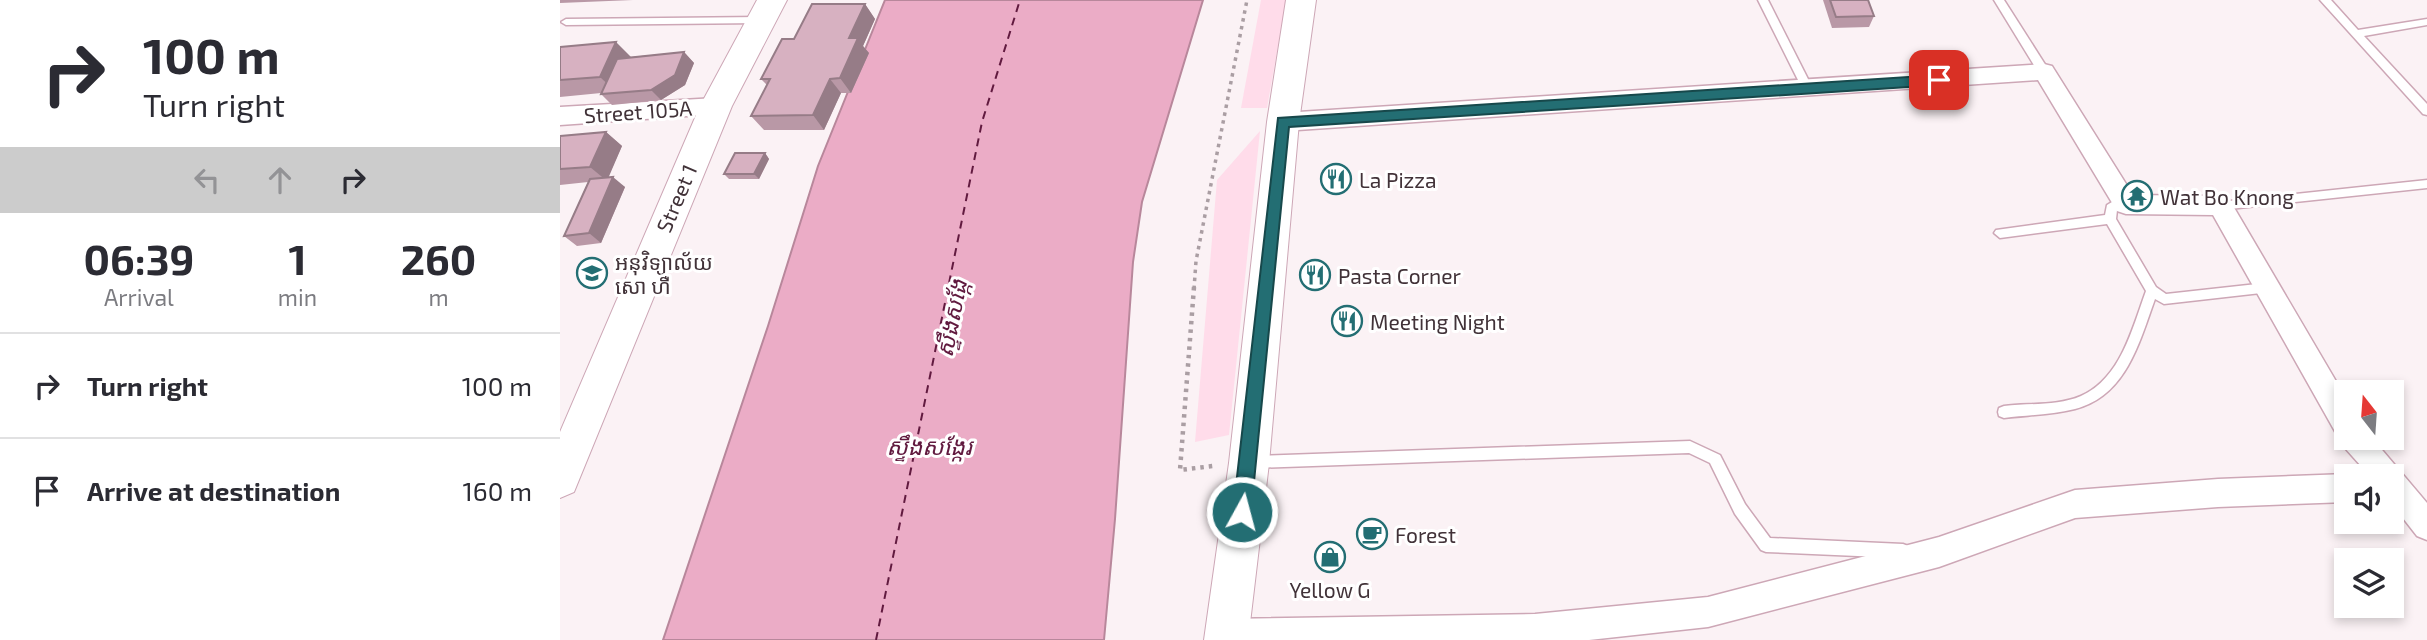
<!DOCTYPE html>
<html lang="en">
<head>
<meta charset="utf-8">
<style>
  body { margin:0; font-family:"Exo 2","Noto Sans Khmer",sans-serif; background:#f2f2f3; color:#2b2b33; height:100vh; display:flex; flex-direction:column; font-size:26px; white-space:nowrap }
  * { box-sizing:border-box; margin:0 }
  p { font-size:23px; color:#7c7c81 }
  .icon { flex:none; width:38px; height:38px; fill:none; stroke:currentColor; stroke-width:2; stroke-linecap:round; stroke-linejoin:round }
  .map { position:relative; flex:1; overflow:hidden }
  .side { display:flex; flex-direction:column; background:#fff; width:560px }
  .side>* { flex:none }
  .hud { background:#fff; color:#2b2b33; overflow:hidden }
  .needle { width:46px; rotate:343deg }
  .fabs { position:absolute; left:1774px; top:380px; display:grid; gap:14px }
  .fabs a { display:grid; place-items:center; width:70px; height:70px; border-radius:0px; background:#fff; box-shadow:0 4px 10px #0003; font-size:35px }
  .pin { position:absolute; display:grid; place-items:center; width:60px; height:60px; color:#fff; margin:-30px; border-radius:14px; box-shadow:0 4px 10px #0006 }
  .me { position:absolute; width:77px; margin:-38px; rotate:7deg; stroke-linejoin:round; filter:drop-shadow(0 0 5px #0008) }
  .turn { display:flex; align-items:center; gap:24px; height:147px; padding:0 28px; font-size:32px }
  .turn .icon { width:91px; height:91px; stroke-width:2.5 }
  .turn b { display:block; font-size:49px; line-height:60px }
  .lanes { display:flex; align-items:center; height:66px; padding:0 28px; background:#0003; justify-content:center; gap:35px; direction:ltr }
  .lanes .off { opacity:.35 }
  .eta { display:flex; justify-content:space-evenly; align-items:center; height:119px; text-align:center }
  .eta b { font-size:42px; font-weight:700; line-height:49px }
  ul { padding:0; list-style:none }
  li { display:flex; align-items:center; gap:21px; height:105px; padding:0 28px; border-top:2px solid #e1e1e2 }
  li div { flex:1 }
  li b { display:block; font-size:26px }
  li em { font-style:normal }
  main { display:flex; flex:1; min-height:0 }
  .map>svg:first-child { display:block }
  .green { fill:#ffdcea }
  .water { fill:#ebacc6; stroke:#b8879b; stroke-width:2 }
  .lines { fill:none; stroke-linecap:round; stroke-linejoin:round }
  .ferry { stroke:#611a3f; stroke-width:2; stroke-dasharray:8 6; stroke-linecap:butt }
  .lane-casing { stroke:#cda7b6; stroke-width:3 }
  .street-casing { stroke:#cda7b6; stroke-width:3 }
  .secondary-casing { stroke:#cda7b6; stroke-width:2 }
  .path-far1 { stroke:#aa9ea3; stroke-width:3.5; stroke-dasharray:3.5 4.5; stroke-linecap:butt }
  .path { stroke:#aa9ea3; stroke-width:4.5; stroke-dasharray:3.5 5; stroke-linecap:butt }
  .lane { fill:#fff; fill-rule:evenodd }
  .street { fill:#fff; fill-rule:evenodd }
  .secondary { fill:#fff; fill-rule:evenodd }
  .wall { fill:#b998a6 }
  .shaded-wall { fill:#967c87 }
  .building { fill:#d7b1c1; stroke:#967c87; stroke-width:2 }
  .route { fill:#236e73; stroke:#17484b; stroke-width:2 }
  .labels { text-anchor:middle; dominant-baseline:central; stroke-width:6; stroke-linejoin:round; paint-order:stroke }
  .street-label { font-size:21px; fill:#413238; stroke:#fff }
  .poi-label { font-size:21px; fill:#413238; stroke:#fff; text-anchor:start }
  .water-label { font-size:23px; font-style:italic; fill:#611a3f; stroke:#fff }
</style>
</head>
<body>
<main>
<section class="side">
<div class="hud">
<div class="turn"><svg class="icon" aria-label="right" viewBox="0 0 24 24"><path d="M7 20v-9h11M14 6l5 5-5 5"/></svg><div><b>100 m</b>Turn right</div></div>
<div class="lanes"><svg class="icon off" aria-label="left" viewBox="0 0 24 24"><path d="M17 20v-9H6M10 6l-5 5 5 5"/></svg><svg class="icon off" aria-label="ahead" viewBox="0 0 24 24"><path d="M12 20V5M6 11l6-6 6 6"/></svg><svg class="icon" aria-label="right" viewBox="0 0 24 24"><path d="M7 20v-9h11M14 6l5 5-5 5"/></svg></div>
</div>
<div class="eta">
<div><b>06:39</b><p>Arrival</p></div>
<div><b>1</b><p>min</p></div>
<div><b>260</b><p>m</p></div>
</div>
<ul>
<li><svg class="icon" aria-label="right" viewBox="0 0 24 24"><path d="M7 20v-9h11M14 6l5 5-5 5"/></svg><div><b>Turn right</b></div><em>100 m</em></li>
<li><svg class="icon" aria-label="arrive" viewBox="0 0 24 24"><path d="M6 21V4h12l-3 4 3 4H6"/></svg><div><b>Arrive at destination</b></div><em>160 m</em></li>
</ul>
</section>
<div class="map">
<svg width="1867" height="640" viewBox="0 0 1867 640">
  <rect width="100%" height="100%" fill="#fbf2f5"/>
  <g class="green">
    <path d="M 701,0 L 726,0 L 707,108 L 681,108 Z"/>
    <path d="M 700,131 L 669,435 L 635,442 L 657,180 Z"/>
  </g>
  <path class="water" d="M 325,0 L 643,0 L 582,202 L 573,262 L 555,519 L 544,640 L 103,640 L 208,326 L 258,166 Z"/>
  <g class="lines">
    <path class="ferry" d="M 316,640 L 422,122 L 460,0"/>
    <g class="lane-casing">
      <g id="lane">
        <path d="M 1198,0 L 1208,0 L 1253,89 L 1252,92 L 1244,92 Z"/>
        <path d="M 1434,0 L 1444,0 L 1488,69 L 1488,75 L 1480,75 Z"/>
        <path d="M 1760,0 L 1771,0 L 1798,30 L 1867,19 L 1867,25 L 1804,36 L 1867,104 L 1867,115 L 1863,114 Z"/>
        <path d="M 201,17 L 206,20 L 201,23 L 6,25 L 1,22 L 6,19 Z"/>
        <path d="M 1867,180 L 1867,188 L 1660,210 L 1654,206 L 1660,202 Z"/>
        <path d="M 1562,196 L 1568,200 L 1557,210 L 1556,219 L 1596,287 L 1606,294 L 1706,283 L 1710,284 L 1712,288 L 1710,292 L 1604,304 L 1595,299 C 1579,343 1566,396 1515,409 C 1492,415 1467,415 1444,418 L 1439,416 L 1438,412 L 1439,408 L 1444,406 C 1468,403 1498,406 1521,396 C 1561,378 1572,329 1586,291 L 1547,224 L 1440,238 L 1434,233 L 1436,230 L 1545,215 L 1547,205 Z"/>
        <path d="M 1130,441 L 1160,455 L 1185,504 L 1210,538 L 1343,544 L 1348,546 L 1350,551 L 1348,556 L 1343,558 L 1206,552 L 1201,550 L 1175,514 L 1150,463 L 1129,453 L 692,468 L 687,466 L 685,462 L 687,458 L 692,456 Z"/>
      </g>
    </g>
    <g class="street-casing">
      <g id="street">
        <path d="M 1484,64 L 1492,66 L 1573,195 L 1660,196 L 1669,199 L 1787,400 L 1787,438 L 1812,438 L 1867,503 L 1867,540 L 1857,536 L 1832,504 L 1832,476 L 1810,476 L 1784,447 L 1781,436 L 1777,435 L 1653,215 L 1566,214 L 1557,211 L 1478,80 L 723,131 L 715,128 L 711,122 L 715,116 L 723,113 Z"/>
        <path d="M 156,98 L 164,100 L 167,106 L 164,112 L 156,114 L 0,125 L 0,107 Z"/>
        <path d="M 1787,474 L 1791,476 L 1787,476 L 1787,502 L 1658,507 L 1515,518 L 1379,567 L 1148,627 L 1029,640 L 652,640 L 650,635 L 655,624 L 666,619 L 975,614 L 1148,597 L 1379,537 L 1515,490 L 1658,479 Z"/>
      </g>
    </g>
    <g class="secondary-casing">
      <g id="secondary">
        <path d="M 197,0 L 227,0 L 172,106 L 14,492 L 0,498 L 0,432 L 140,106 Z"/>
        <path d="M 726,0 L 756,0 L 739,122 L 709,463 L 688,640 L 644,640 L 669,463 L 707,122 Z"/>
      </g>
    </g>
    <path class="path-far1" d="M 634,289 L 636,261 L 687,0"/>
    <path class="path" d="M 634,287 L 620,470 L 653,466"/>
    <use href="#lane" class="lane"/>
    <use href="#street" class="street"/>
    <use href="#secondary" class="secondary"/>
  </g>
  <g class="wall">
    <path d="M 0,0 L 73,0 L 0,3 Z"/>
    <path d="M 1263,0 L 1308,0 L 1314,16 L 1309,27 L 1272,28 Z"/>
    <path d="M 305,4 L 315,19 L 303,46 L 309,53 L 291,93 L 281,93 L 264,130 L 204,130 L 191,116 L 207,85 L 201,79 L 234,39 Z"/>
    <path d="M 0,47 L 70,57 L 124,52 L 134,63 L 125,85 L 101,100 L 52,105 L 41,94 L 41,93 L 0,97 Z"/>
    <path d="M 46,132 L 62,146 L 48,177 L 65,187 L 41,243 L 17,246 L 4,236 L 28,182 L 0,185 L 0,136 Z"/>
    <path d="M 205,153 L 209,159 L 199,179 L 169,179 L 164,174 Z"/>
  </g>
  <g class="shaded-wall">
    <path d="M 305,4 L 315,19 L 303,46 L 309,53 L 291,93 L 280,78 L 289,38 Z"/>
    <path d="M 56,42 L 71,57 L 55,91 L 40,77 Z"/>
    <path d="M 124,52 L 134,63 L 125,85 L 101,100 L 91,90 Z"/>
    <path d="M 270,79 L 281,93 L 264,130 L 253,115 Z"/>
    <path d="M 46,132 L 62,146 L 47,181 L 30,167 Z"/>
    <path d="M 205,153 L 209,159 L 199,179 L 194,174 Z"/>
    <path d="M 53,177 L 65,187 L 41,243 L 29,233 Z"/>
  </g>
  <g class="building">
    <path d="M 1270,0 L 1308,0 L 1314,16 L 1276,17 Z"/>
    <path d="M 252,4 L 305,4 L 289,38 L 298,38 L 280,78 L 270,79 L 253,115 L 191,116 L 210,79 L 201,79 L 222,39 L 234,39 Z"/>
    <path d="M 56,42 L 40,77 L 0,80 L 0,47 Z"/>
    <path d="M 124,52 L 115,75 L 91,90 L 41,94 L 57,59 Z"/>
    <path d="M 46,132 L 30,167 L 0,169 L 0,136 Z"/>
    <path d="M 175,153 L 205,153 L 194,174 L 164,174 Z"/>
    <path d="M 53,177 L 29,233 L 4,236 L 30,179 Z"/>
  </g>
  <path class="route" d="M 1379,75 L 1386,80 L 1379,85 L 729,127 L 691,512 L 688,518 L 682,520 L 676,518 L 673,512 L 718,118 Z"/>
  <defs>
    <g id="restaurant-ring" transform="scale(1.575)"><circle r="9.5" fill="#fff" stroke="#236e73" stroke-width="1.5"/><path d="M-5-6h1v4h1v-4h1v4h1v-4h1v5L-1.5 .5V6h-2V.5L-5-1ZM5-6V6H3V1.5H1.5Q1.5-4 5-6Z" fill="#236e73"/></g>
    <g id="temple-ring" transform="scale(1.575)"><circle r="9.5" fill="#fff" stroke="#236e73" stroke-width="1.5"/><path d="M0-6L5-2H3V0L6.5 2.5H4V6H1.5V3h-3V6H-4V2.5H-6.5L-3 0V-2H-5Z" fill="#236e73"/></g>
    <g id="school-ring" transform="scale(1.575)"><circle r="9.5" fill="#fff" stroke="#236e73" stroke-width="1.5"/><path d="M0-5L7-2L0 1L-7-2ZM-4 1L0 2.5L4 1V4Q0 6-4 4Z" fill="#236e73"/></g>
    <g id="cafe-ring" transform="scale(1.575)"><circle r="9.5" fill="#fff" stroke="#236e73" stroke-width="1.5"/><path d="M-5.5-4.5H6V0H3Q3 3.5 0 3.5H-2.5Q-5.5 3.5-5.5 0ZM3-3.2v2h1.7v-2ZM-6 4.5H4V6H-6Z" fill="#236e73"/></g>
    <g id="shop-ring" transform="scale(1.575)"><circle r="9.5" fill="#fff" stroke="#236e73" stroke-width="1.5"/><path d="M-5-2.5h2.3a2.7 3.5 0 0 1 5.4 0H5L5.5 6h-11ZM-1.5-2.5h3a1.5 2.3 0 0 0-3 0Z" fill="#236e73"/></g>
  </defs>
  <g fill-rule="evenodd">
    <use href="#restaurant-ring" x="776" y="179"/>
    <use href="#temple-ring" x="1577" y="196"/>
    <use href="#school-ring" x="32" y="273"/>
    <use href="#restaurant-ring" x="755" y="275"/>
    <use href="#restaurant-ring" x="787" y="321"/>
    <use href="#cafe-ring" x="812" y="534"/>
    <use href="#shop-ring" x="770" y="557"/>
  </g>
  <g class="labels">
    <g class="street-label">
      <text transform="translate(78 111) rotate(-4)">Street 105A</text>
      <text transform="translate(116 198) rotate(-67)">Street 1</text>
    </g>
    <g class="poi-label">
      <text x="799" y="179">La Pizza</text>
      <text x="1600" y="196">Wat Bo Knong</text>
      <text x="55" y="261">អនុវិទ្យាល័យ<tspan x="55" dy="24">សោ ហឺ</tspan></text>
      <text x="778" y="275">Pasta Corner</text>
      <text x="810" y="321">Meeting Night</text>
      <text x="835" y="534">Forest</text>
      <text x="770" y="589" text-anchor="middle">Yellow G</text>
    </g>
    <g class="water-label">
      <text transform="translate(391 318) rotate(-79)">ស្ទឹងសង្កែ</text>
      <text x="369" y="446">ស្ទឹងសង្កែរ</text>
    </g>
  </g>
</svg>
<div class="fabs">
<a><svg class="needle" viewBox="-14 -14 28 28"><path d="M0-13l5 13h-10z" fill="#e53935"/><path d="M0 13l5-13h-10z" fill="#7c7c81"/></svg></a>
<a><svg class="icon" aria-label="sound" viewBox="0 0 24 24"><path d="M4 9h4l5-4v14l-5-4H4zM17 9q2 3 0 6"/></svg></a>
<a><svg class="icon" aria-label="layers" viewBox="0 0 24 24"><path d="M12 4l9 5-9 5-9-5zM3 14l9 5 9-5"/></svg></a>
</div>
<div class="pin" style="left:1379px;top:80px;background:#d93025"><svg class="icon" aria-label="arrive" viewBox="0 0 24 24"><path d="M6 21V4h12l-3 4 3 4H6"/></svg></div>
<svg class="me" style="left:682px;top:512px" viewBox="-20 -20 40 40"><circle r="17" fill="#236e73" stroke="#fff" stroke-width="3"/><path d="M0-11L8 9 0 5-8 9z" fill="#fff"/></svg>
</div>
</main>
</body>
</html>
